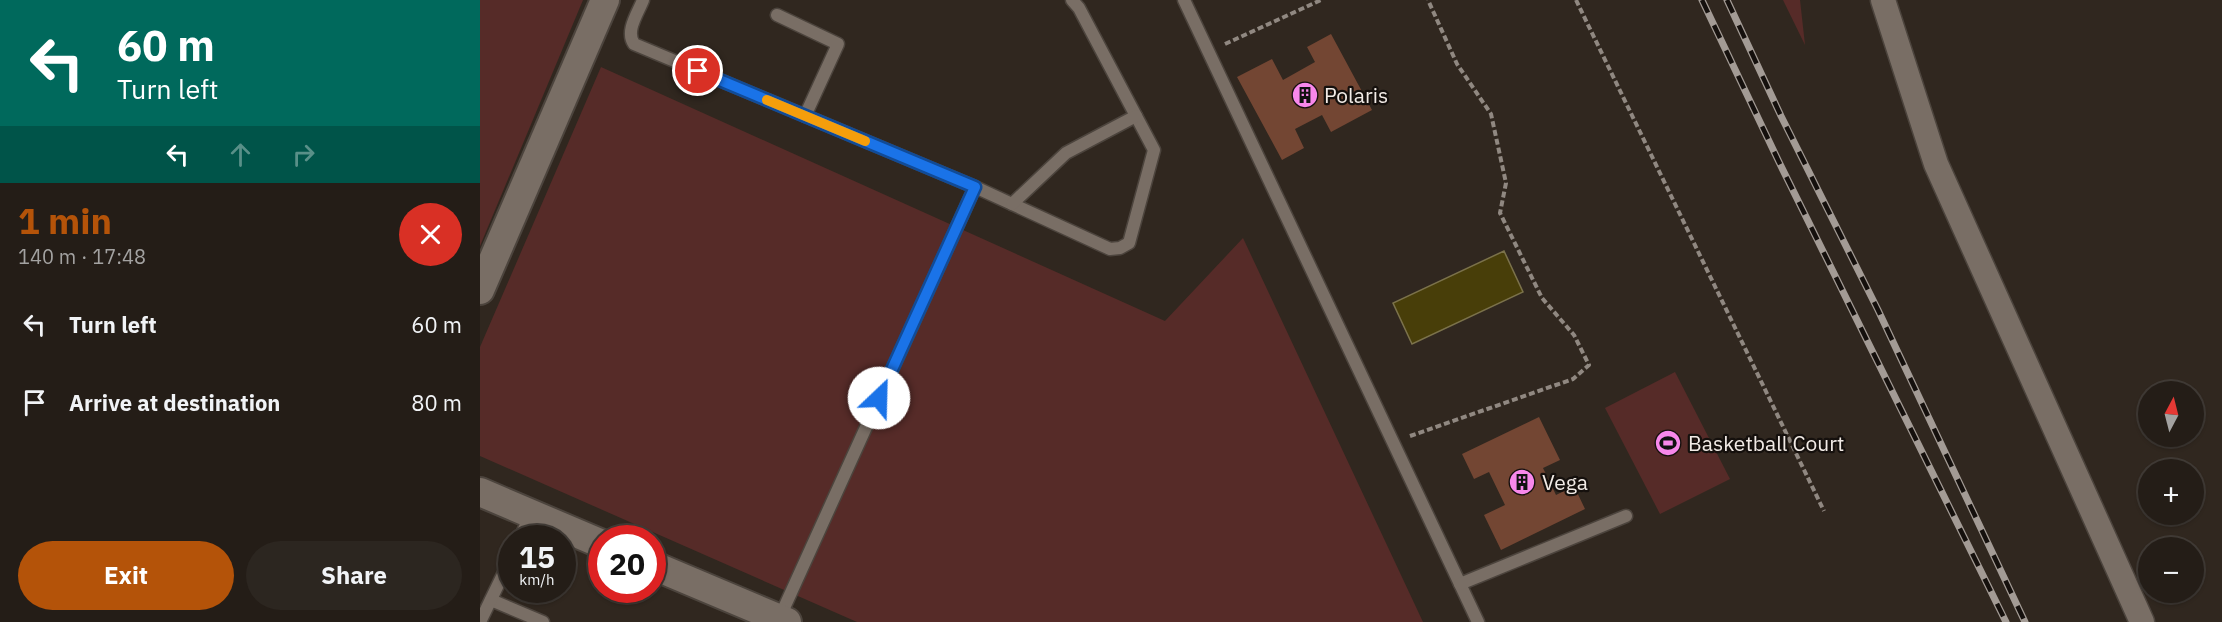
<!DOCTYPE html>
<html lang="en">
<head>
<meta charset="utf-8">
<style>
  body { margin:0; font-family:"IBM Plex Sans",sans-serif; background:#2c2620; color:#f1f3f6; height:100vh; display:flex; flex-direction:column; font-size:22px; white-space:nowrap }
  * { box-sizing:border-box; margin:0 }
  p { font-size:20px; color:#a3a2a1 }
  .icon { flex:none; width:33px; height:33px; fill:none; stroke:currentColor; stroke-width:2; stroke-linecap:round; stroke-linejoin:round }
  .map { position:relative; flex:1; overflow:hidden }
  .details { display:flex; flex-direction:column; background:#241d17; width:480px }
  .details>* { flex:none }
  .top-card { background:#00695c; color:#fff; overflow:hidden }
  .needle { width:39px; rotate:7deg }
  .controls { position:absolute; left:1658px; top:381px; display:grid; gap:12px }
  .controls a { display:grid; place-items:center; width:66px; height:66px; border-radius:50%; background:#241d17; box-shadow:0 2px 4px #0004,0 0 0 2px #413b36; font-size:30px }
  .speed { position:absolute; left:18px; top:525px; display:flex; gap:12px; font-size:30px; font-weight:700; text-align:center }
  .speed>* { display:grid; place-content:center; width:78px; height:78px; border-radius:50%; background:#241d17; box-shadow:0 2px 4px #0004,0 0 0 2px #413b36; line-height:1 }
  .speed small { font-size:15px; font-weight:400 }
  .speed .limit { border:9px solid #d22; background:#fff; color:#111 }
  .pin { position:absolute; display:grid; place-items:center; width:51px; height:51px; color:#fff; margin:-26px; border:3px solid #fff; border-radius:50%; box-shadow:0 2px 6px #0007 }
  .me { position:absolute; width:66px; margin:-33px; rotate:24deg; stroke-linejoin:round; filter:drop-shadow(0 0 4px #0008) }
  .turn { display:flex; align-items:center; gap:21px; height:126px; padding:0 18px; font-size:27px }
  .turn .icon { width:78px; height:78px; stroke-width:2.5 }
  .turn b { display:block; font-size:42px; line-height:51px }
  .lanes { display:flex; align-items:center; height:57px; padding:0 18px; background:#0003; justify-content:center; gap:30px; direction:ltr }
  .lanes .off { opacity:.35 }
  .round { display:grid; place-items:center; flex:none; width:63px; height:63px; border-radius:32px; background:#2c2620 }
  .summary { display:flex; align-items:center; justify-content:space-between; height:102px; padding:0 18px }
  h1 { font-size:36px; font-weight:700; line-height:45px; color:#b45309 }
  .button { display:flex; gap:12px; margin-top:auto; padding:12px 18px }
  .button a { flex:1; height:69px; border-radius:36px; background:#b45309; color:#fff; font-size:24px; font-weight:700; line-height:69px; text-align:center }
  .button a+a { background:#2c2620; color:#f1f3f6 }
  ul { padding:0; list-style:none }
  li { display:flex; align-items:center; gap:18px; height:78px; padding:0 18px }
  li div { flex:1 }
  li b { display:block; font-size:22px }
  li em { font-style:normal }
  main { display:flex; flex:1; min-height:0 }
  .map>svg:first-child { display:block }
  .green { fill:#562b28 }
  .water { fill:#483e09; stroke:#7b724b; stroke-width:1.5 }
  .building { fill:#734633 }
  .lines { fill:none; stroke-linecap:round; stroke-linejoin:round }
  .service-casing { stroke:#4c443d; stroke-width:15 }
  .minor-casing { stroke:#4c443d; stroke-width:27 }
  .tertiary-casing { stroke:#4c443d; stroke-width:32 }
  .path { stroke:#908881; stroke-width:4; stroke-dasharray:6 3; stroke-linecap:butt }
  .service { stroke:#796e65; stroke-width:12 }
  .minor { stroke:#796e65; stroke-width:24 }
  .tertiary { stroke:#796e65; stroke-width:28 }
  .rail-casing { stroke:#a39b95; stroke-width:7 }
  .rail { stroke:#15100d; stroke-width:4.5; stroke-dasharray:14; stroke-linecap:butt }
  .route-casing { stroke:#114b97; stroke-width:15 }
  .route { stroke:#1a73e8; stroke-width:10 }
  .slow { stroke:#f59e0b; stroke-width:10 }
  .labels { text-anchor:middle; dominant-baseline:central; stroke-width:4.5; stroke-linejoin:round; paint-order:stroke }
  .poi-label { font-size:21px; fill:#f2ebe6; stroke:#15100d; text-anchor:start }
</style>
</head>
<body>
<main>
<section class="details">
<div class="top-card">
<div class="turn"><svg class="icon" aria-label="left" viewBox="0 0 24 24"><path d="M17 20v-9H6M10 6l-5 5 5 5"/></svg><div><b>60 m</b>Turn left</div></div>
<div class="lanes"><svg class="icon" aria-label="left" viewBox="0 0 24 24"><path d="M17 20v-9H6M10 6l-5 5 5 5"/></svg><svg class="icon off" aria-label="ahead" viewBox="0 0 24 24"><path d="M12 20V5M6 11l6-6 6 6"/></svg><svg class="icon off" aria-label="right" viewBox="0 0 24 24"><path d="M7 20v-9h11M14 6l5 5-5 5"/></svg></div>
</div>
<div class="summary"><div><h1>1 min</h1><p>140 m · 17:48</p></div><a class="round" style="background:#d93025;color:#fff"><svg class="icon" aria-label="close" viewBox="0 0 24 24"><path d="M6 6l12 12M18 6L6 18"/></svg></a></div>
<ul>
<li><svg class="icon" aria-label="left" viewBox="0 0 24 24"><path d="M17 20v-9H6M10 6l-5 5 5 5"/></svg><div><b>Turn left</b></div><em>60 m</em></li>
<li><svg class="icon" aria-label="arrive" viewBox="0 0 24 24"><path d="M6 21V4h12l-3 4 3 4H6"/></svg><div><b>Arrive at destination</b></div><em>80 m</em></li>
</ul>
<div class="button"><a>Exit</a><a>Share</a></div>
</section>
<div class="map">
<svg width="1742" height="622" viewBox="0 0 1742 622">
  <rect width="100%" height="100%" fill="#30271f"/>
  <g class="green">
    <path d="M 0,0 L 103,0 L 0,246 Z"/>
    <path d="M 1303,0 L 1320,0 L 1325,45 Z"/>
    <path d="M 121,67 L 685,321 L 763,238 L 943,622 L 377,622 L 0,456 L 0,347 Z"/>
    <path d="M 1195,372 L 1250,479 L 1180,514 L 1125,408 Z"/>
  </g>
  <path class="water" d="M 1024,251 L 1043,292 L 932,344 L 913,303 Z"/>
  <g class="building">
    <path d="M 851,34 L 892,110 L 851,132 L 842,115 L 815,129 L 824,148 L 802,160 L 757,77 L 792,59 L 803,80 L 835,62 L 827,47 Z"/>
    <path d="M 1059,417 L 1080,460 L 1063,468 L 1076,495 L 1094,486 L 1105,509 L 1021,550 L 1004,515 L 1025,505 L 1009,472 L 994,479 L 982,454 Z"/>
  </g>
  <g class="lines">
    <g class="service-casing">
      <g id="service">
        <path d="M 163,0 C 158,13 145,31 154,44 L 495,187 L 630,249 L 640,248 L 649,243 L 674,150 L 599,8 L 592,0"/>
        <path d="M 704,0 L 998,622"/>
        <path d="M 297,15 L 358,44 L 325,116"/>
        <path d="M 532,204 L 586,153 L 656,116"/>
        <path d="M 40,538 L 51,514"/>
        <path d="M 980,584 L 1146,516"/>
        <path d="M 11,600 L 63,622"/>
        <path d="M 299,619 L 495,187"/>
        <path d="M 0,622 L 32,556"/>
      </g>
    </g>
    <g class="minor-casing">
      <path id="minor" d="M 1403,0 L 1456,164 L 1662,622"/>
    </g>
    <g class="tertiary-casing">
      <g id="tertiary">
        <path d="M 0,290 L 125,0"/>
        <path d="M 0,492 L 122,544"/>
        <path d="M 172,565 L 307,622"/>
      </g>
    </g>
    <g class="path">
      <path d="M 1096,0 L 1344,511"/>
      <path d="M 745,44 L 841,0"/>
      <path d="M 930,436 L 1093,379 L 1109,365 L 1094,335 L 1062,298 L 1020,213 L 1026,183 L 1011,114 L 977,64 L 948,0"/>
    </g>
    <use href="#service" class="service"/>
    <use href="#minor" class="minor"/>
    <use href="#tertiary" class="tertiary"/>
    <g class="rail-casing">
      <g id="rail">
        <path d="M 1222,0 L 1299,162 L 1526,622"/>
        <path d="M 1247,0 L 1301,116 L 1398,310 L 1545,622"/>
      </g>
    </g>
    <use href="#rail" class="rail"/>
  </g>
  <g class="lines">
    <g class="route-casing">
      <path id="route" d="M 218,71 L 495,187 L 399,398"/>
    </g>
    <use href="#route" class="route"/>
    <path class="slow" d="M 287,100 L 385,141"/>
  </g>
  <defs>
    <g id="building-disc" transform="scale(1.35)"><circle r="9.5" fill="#f888eb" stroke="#15100d"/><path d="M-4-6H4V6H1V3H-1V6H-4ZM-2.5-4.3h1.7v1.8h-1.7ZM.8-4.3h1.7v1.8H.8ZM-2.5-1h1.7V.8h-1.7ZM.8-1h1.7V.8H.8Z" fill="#111"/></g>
    <g id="stadium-disc" transform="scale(1.35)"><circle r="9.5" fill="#f888eb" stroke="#15100d"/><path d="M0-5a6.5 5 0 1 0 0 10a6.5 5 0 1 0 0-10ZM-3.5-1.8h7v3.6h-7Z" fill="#111"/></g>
  </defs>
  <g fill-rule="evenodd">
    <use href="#building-disc" x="825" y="95"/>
    <use href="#stadium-disc" x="1188" y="443"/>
    <use href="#building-disc" x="1042" y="482"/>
  </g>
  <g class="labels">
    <g class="poi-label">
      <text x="844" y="95">Polaris</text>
      <text x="1208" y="443">Basketball Court</text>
      <text x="1062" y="482">Vega</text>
    </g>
  </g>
</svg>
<div class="controls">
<a><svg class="needle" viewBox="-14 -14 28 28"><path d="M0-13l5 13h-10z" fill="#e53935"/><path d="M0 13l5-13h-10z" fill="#a3a2a1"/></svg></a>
<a>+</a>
<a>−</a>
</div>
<div class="speed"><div>15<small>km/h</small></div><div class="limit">20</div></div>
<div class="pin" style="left:218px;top:71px;background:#d93025"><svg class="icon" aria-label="arrive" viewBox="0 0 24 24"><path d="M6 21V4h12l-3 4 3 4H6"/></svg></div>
<svg class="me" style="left:399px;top:398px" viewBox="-20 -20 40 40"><circle r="19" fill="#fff"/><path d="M0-13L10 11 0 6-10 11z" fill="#1a73e8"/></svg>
</div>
</main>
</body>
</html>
